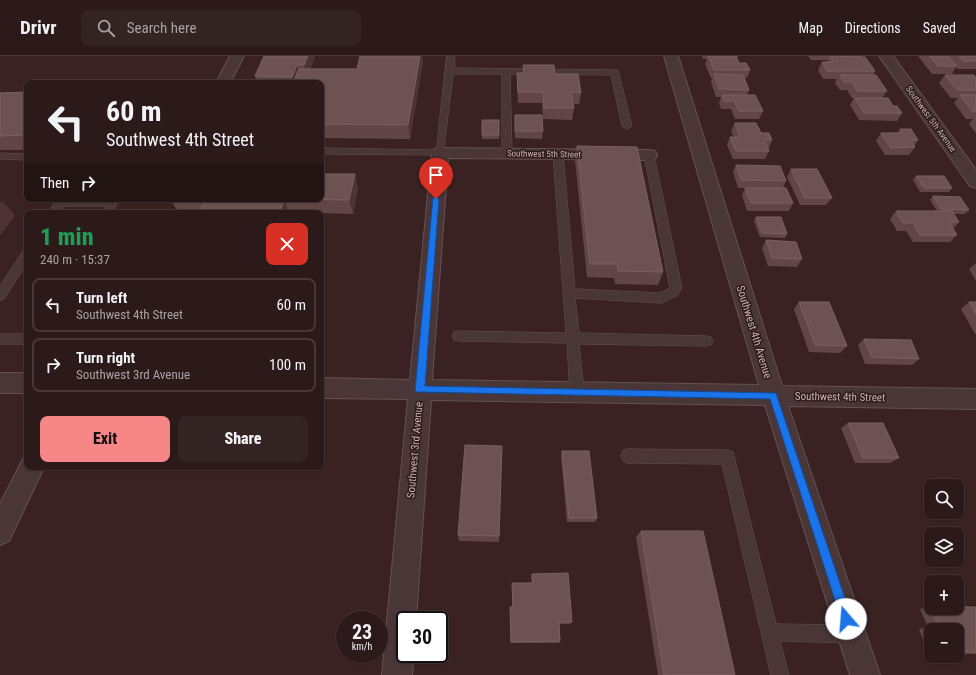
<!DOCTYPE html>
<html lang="en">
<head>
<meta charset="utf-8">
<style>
  body { margin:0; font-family:"Roboto Condensed",sans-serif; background:#342323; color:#f1f3f6; height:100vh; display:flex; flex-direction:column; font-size:15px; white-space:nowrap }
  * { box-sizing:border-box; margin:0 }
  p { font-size:13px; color:#a6a1a2 }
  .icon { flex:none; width:22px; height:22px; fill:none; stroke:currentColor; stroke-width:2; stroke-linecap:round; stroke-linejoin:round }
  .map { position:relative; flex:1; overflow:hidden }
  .sheet { position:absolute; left:24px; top:154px; width:300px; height:260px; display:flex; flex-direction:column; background:#2c1a1a; border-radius:8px; box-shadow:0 1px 3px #0004,0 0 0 1px #483839 }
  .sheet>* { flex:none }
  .hud { position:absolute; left:24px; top:24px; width:300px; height:122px; border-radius:8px; box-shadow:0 1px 3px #0004,0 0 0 1px #483839; background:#2c1a1a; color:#f1f3f6; overflow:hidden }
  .fabs { position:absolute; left:924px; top:423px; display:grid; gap:8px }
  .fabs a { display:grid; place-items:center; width:40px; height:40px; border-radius:8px; background:#2c1a1a; box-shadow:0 1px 3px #0004,0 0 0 1px #483839; font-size:20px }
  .speed { position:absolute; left:336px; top:555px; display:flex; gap:8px; font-size:20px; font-weight:700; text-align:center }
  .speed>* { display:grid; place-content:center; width:52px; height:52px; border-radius:50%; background:#2c1a1a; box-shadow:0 1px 3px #0004,0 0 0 1px #483839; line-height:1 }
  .speed small { font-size:10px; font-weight:400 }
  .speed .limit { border:2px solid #111; border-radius:6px; background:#fff; color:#111 }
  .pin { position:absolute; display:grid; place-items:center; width:34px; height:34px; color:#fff; margin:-41px -17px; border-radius:50% 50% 50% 0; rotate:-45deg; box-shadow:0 0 4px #0007 }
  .pin .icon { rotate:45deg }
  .me { position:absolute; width:44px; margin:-22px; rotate:342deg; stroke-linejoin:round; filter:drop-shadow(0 0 3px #0008) }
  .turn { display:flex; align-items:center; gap:14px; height:84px; padding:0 16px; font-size:18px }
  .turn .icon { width:52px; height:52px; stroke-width:2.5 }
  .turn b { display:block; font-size:28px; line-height:34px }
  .then { display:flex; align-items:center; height:38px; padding:0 16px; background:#0003; gap:8px; font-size:15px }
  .round { display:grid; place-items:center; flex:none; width:42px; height:42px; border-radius:8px; background:#342323 }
  .headline { display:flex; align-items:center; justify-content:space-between; height:68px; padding:0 16px }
  h1 { font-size:24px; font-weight:800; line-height:30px; color:#1e9e55 }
  .action { display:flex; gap:8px; margin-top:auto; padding:8px 16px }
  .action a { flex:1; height:46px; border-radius:8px; background:#f68786; color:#111; font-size:16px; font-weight:800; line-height:46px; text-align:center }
  .action a+a { background:#342323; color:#f1f3f6 }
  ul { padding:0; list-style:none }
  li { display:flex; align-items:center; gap:12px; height:54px; margin:0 8px 6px; padding:0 8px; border:2px solid #483839; border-radius:8px }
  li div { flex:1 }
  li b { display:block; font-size:15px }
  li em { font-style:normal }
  header { display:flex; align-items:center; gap:24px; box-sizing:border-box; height:56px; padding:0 20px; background:#2c1a1a; border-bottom:1px solid #483839 }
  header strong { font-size:19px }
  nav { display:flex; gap:22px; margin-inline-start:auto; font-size:14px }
  .search { width:280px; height:36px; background:#342323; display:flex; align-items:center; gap:10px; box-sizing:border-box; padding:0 14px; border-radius:8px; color:#a6a1a2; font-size:15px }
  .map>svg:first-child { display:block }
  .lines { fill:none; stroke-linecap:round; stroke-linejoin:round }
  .service-casing { stroke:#655151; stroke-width:1 }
  .minor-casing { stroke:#655151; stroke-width:2 }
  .service { fill:#4a3636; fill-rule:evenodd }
  .minor { fill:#4a3636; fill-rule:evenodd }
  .wall { fill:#624647 }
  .shaded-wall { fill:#4d3334 }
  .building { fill:#6c5252; stroke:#7a6061 }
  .route { fill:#1a73e8; stroke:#114b97 }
  .labels { text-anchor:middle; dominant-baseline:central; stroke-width:3; stroke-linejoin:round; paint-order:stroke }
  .far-street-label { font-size:9px; fill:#c6b1b1; stroke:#2f1b1c }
  .street-label { font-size:11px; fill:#c6b1b1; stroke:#2f1b1c }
</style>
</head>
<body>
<header>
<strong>Drivr</strong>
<div class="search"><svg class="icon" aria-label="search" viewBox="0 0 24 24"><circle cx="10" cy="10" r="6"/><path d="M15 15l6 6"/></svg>Search here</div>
<nav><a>Map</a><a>Directions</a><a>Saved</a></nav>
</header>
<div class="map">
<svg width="976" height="619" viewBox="0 0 976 619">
  <rect width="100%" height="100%" fill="#3a2223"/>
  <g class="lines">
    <g class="service-casing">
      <g id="service">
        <path d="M 447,0 L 455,0 L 454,12 L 618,14 L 632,70 L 627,73 L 622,70 L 611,19 L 510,18 L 512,97 L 507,100 L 504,99 L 502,97 L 502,18 L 453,18 L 443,99 L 321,98 L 321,92 L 436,94 Z"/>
        <path d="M 558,95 L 563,98 L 575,233 L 660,237 L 670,232 L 644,99 L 649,96 L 654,99 L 682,232 L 677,240 L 661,247 L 575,242 L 579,277 L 707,280 L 711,281 L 713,285 L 711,289 L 707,290 L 579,288 L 584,336 L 582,340 L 577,342 L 572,340 L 570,336 L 567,287 L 458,285 L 454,284 L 452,280 L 454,276 L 458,275 L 566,277 L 553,98 Z"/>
        <path d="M 0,97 L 27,98 L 27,104 L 0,103 Z"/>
        <path d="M 57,143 L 115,143 L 118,146 L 112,157 L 102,157 L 106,150 L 64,150 L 59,157 L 49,157 Z"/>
        <path d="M 27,194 L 27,207 L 4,243 L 0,245 L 0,230 L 23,195 Z"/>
        <rect x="0" y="278" width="27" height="10"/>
        <path d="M 628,393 L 728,394 L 733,396 L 776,568 L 851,569 L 857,572 L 860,578 L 857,584 L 851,587 L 780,585 L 789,619 L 771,619 L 722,408 L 628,407 L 623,405 L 621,400 L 623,395 Z"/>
      </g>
    </g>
    <g class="minor-casing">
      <g id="minor">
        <path d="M 230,0 L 244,0 L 230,27 L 216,27 Z"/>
        <path d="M 664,0 L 678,0 L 782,330 L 976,333 L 976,353 L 788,350 L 880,619 L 850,619 L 765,349 L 431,344 L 416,564 L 405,564 L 405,598 L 414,598 L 412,619 L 382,619 L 408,343 L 321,342 L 321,322 L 410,324 L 432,97 L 434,93 L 440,92 L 649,94 L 655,95 L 657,99 L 655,103 L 649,104 L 448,102 L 432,324 L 759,329 Z"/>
        <path d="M 879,0 L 893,0 L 976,114 L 976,132 L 970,130 Z"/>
        <rect x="0" y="317" width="27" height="20"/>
        <path d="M 27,401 L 27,411 L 44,411 L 9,485 L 0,489 L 0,448 L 23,403 Z"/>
      </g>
    </g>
    <use href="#service" class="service"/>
    <use href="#minor" class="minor"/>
  </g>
  <g class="wall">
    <path d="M 315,0 L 310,13 L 357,13 L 360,0 L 422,0 L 423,5 L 410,83 L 321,82 L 321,27 L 257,27 L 255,20 Z"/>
    <path d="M 702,0 L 738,0 L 737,3 L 739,7 L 750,14 L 747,22 L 744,22 L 749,34 L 747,39 L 763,55 L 759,63 L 735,63 L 731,53 L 721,53 L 719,47 L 721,41 L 716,41 L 711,26 L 712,22 L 711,22 L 705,8 L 707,3 L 703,3 Z"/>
    <path d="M 808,0 L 861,0 L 861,1 L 875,15 L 873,19 L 887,35 L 882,42 L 902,57 L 897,65 L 859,64 L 850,49 L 854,42 L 852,42 L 847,34 L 840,34 L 835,27 L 837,23 L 823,23 L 818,14 L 822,6 L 827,6 L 828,4 L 811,4 Z"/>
    <path d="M 918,0 L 976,0 L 976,13 L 958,13 L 956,11 L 952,18 L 932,18 Z"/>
    <path d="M 523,9 L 555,18 L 581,37 L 579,48 L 573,48 L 574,52 L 572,64 L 543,63 L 542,47 L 518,47 L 517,29 L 517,17 L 523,17 Z"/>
    <path d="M 945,19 L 976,22 L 976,77 L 969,68 L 973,63 L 966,63 L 954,47 L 958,42 L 951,42 L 939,27 Z"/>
    <path d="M 27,36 L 27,94 L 0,94 L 0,37 Z"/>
    <path d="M 515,59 L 543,75 L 542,83 L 515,82 Z"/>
    <rect x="482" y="64" width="17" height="19"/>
    <path d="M 735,67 L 761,77 L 772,84 L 769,92 L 768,92 L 769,95 L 765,103 L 733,103 L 727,89 L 730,81 L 734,81 L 731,75 Z"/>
    <path d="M 900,73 L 918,84 L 914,90 L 915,91 L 909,99 L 885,99 L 876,85 L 881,77 L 897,77 Z"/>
    <path d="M 577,90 L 663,216 L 658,229 L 615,228 L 614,222 L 587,221 L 575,104 Z"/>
    <path d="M 736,109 L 786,125 L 783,132 L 793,147 L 789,155 L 747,155 L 742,139 L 745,132 L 738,132 L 733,116 Z"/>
    <path d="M 791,113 L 832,142 L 826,149 L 800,149 L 787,121 Z"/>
    <path d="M 916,120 L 952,132 L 949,136 L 920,136 L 913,124 Z"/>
    <path d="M 358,132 L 353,158 L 321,157 L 202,157 L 201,156 L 178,156 L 170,143 L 321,143 Z"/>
    <path d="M 933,140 L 969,154 L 965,158 L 954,158 L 959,166 L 953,173 L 957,179 L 950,186 L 913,186 L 906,175 L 897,175 L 890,163 L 896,155 L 937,155 L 930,144 Z"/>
    <path d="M 756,161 L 787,178 L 785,182 L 760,181 L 754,165 Z"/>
    <path d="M 766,184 L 802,203 L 797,211 L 768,210 L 762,192 Z"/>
    <path d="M 976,207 L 976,225 L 969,213 Z"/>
    <path d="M 799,246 L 847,290 L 840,297 L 809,296 L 794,253 Z"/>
    <path d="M 969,246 L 976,246 L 976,278 L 975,278 L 961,253 Z"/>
    <path d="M 864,283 L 919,303 L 912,309 L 865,308 L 858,289 Z"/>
    <path d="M 848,367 L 899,402 L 890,407 L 855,407 L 841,372 Z"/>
    <path d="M 502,390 L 499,486 L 459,485 L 458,479 Z"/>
    <path d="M 562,395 L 597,462 L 595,466 L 567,466 L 561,401 Z"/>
    <path d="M 641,475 L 735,619 L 658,619 L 636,481 Z"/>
    <path d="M 532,518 L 572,566 L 570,568 L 559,568 L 560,585 L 559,587 L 511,587 L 510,554 L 510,551 L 512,551 L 512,527 L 532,527 L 531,521 Z"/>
    <path d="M 931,550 L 976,551 L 976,598 L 957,598 L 957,574 L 931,574 L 931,597 L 928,597 L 919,573 L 928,571 L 920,553 Z"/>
  </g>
  <g class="shaded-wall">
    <path d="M 308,0 L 315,0 L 307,20 L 304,9 Z"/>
    <path d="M 420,0 L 422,0 L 423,5 L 410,83 L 408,69 Z"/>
    <path d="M 297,9 L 300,20 L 293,27 L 292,21 Z"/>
    <path d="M 355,118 L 358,132 L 353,158 L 349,144 Z"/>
    <path d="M 284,143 L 289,157 L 280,157 L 280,156 Z"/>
    <path d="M 2,145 L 15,159 L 0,180 L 0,147 Z"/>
  </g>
  <g class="building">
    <path d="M 264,0 L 308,0 L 304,9 L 297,9 L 292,21 L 255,20 Z"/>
    <path d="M 360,0 L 420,0 L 408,69 L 321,68 L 321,27 L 293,27 L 299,13 L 357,13 Z"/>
    <path d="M 708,0 L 736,0 L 739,7 L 746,7 L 750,14 L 714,14 Z"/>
    <path d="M 830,0 L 865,1 L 875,15 L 827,15 L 822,6 L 833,6 Z"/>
    <path d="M 929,0 L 948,0 L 957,10 L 938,10 Z"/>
    <path d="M 959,0 L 976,0 L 976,5 L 963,5 Z"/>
    <path d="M 523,9 L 554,9 L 555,18 L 578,18 L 581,37 L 571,36 L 574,52 L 544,52 L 543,36 L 518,36 L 517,17 L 524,17 Z"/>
    <path d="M 714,18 L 743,19 L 749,34 L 719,33 Z"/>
    <path d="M 840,19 L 876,19 L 887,35 L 857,35 L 852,26 L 844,26 Z"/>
    <path d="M 945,19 L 974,19 L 976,22 L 976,34 L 957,34 Z"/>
    <path d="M 27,36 L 27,79 L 0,80 L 0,37 Z"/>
    <path d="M 722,39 L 755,39 L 763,55 L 739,55 L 734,45 L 724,45 Z"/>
    <path d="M 960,39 L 976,39 L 976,55 L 972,55 Z"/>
    <path d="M 855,42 L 888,42 L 893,50 L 897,50 L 902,57 L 864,57 Z"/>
    <path d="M 515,59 L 542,59 L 543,75 L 515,75 Z"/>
    <rect x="482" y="64" width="17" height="15"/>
    <path d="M 735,67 L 756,67 L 761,77 L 769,77 L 772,84 L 764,84 L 769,95 L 736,95 L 730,81 L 740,81 Z"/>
    <path d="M 900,73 L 911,73 L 918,84 L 910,84 L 915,91 L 891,92 L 881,77 L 903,77 Z"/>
    <path d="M 577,90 L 637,91 L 663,216 L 618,215 L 617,208 L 590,208 Z"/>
    <path d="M 736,109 L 780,110 L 786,125 L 741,124 Z"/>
    <path d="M 791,113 L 817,113 L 832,142 L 805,142 Z"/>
    <path d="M 321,118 L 355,118 L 349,144 L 284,143 L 280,156 L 200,155 L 206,143 L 321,143 Z"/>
    <path d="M 916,120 L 944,120 L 952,132 L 924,132 Z"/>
    <path d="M 745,132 L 786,132 L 793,147 L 751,147 Z"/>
    <path d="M 933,140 L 960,141 L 969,154 L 941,153 Z"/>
    <path d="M 896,155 L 952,155 L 959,166 L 949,166 L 957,179 L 920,179 L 913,167 L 903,167 Z"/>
    <path d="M 756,161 L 781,161 L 787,178 L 762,177 Z"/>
    <path d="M 766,184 L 796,186 L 802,203 L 772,202 Z"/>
    <path d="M 799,246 L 829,246 L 847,290 L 815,289 Z"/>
    <path d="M 969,246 L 976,246 L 976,258 Z"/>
    <path d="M 864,283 L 911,284 L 919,303 L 872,301 Z"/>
    <path d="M 848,367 L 883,367 L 899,402 L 863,402 Z"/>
    <path d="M 465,389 L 502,390 L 499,480 L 458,479 Z"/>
    <path d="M 562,395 L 589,395 L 597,462 L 569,462 Z"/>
    <path d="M 641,475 L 703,475 L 735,619 L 664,619 Z"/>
    <path d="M 568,517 L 572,566 L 559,566 L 560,585 L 511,586 L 510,551 L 513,551 L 512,527 L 533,527 L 532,518 Z"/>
    <path d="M 957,551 L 976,551 L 976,596 L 957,596 L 957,574 L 931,574 L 931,575 L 929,571 L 939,571 L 931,552 L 957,552 Z"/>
  </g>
  <path class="route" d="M 433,141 L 436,141 L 439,143 L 425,330 L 776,337 L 852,563 L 851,568 L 846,569 L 842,568 L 841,563 L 770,343 L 417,336 L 415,334 Z"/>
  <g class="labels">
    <g class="far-street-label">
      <text transform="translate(931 63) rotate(54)">Southwest 5th Avenue</text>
      <text transform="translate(544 98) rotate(1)">Southwest 5th Street</text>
    </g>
    <g class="street-label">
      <text transform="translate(754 276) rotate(73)">Southwest 4th Avenue</text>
      <text transform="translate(840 341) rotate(1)">Southwest 4th Street</text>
      <text transform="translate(415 394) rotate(-85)">Southwest 3rd Avenue</text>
    </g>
  </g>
</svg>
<div class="fabs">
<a><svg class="icon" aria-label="search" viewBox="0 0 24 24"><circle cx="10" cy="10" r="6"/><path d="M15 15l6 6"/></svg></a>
<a><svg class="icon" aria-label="layers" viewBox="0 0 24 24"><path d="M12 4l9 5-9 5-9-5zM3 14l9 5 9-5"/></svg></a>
<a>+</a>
<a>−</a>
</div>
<div class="speed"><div>23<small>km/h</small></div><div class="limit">30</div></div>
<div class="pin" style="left:436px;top:143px;background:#d93025"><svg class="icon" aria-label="arrive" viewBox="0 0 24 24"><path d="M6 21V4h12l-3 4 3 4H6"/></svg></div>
<svg class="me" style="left:846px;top:563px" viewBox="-20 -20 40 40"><circle r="19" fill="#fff"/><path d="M0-13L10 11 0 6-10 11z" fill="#1a73e8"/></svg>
<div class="hud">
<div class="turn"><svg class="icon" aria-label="left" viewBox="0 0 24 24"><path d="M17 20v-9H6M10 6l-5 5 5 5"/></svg><div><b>60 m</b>Southwest 4th Street</div></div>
<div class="then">Then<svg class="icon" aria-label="right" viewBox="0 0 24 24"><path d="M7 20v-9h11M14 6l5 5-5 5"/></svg></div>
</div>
<section class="sheet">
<div class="headline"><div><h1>1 min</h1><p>240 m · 15:37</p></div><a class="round" style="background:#d93025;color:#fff"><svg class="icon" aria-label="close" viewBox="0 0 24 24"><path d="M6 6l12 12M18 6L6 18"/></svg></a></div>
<ul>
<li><svg class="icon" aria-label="left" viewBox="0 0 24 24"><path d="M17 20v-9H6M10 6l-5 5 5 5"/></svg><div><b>Turn left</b><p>Southwest 4th Street</p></div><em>60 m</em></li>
<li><svg class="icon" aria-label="right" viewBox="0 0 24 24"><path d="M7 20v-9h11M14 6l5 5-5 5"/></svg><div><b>Turn right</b><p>Southwest 3rd Avenue</p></div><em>100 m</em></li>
</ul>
<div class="action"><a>Exit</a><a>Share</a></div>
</section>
</div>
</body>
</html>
